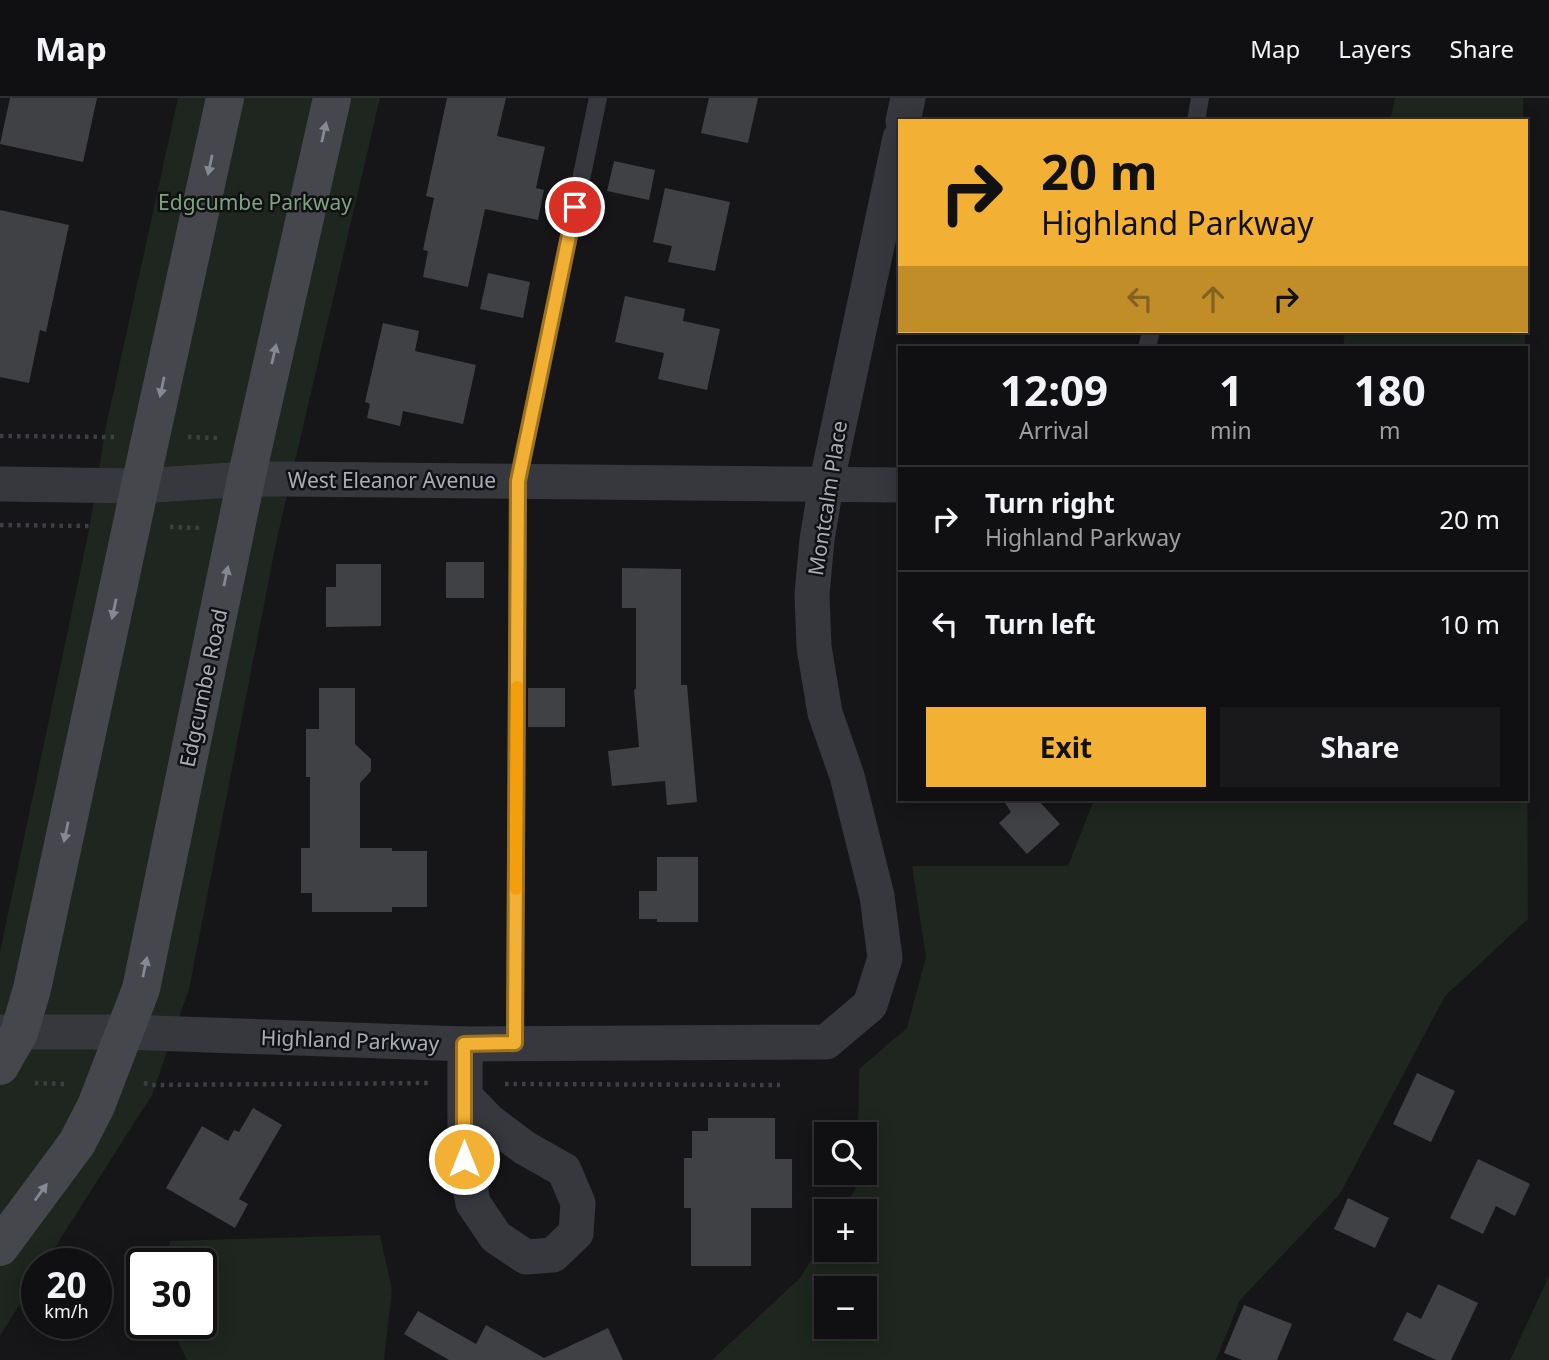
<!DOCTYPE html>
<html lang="en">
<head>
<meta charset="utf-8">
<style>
  body { margin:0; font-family:"Noto Sans",sans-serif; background:#19191b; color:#f1f3f6; height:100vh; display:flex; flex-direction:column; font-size:26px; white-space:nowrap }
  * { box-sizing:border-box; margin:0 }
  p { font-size:23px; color:#9c9d9f }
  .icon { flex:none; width:38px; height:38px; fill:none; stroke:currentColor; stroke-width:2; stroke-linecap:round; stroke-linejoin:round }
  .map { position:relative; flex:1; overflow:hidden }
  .details { position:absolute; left:898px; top:248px; width:630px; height:455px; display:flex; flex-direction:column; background:#101012; border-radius:0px; box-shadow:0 4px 18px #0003,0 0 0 2px #303032 }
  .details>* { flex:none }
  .banner { position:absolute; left:898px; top:21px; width:630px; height:214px; border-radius:0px; box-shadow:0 4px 18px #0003,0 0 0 2px #303032; background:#f2b134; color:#111; overflow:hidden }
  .controls { position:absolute; left:814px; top:1024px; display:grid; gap:14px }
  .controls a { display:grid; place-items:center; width:63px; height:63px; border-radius:0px; background:#101012; box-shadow:0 4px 18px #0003,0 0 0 2px #303032; font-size:35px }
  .speed { position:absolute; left:21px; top:1150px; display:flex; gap:14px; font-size:35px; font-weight:700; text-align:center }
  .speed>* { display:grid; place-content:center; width:91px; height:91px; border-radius:50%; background:#101012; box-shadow:0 4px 18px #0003,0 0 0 2px #303032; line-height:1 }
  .speed small { font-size:18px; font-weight:400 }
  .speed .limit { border:4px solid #111; border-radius:10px; background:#fff; color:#111 }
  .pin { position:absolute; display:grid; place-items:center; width:60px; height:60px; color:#fff; margin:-30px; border:4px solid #fff; border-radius:50%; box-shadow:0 2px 7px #0007 }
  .me { position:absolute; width:77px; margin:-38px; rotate:0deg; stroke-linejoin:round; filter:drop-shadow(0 0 5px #0008) }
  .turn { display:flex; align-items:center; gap:24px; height:147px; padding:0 28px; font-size:32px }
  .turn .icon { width:91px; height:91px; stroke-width:2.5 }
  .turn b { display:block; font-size:49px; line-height:60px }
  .lanes { display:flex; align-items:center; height:66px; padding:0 28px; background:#0003; justify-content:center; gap:35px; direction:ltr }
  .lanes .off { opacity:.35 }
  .eta { display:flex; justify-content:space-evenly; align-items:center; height:119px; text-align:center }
  .eta b { font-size:42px; font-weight:700; line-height:49px }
  .action { display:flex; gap:14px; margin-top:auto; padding:14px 28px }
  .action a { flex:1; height:80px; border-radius:0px; background:#f2b134; color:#111; font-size:28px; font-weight:700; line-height:80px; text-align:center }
  .action a+a { background:#19191b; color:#f1f3f6 }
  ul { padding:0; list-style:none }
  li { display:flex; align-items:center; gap:21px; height:105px; padding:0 28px; border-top:2px solid #303032 }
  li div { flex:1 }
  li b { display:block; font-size:26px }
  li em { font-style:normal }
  header { display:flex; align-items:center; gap:42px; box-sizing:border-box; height:98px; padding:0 35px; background:#101012; border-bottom:2px solid #303032 }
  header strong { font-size:33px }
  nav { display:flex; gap:38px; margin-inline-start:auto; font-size:24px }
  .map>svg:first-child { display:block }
  .green { fill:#1e261f; fill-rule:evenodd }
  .building { fill:#404145 }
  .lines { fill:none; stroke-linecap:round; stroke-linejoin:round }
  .path { stroke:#3d3f44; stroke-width:4.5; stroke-dasharray:3.5 5; stroke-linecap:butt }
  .lane { stroke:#37383d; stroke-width:18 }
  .street { stroke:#37383d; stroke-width:35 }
  .secondary { stroke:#45474d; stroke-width:38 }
  .oneway { fill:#858993 }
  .route-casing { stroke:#9d7322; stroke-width:18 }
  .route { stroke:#f2b134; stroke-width:12 }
  .slow { stroke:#f59e0b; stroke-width:12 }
  .labels { text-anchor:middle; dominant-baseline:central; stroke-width:5; stroke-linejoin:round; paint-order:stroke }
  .park-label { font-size:21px; fill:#7fa381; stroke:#111113 }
  .street-label { font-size:21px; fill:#a8adb8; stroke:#111113 }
</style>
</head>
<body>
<header>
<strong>Map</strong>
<nav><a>Map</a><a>Layers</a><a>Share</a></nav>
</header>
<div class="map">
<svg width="1549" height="1262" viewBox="0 0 1549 1262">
  <rect width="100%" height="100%" fill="#161618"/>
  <g class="green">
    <path d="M 178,0 L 380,0 L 277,440 L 189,891 L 152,997 L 45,1165 L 37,1166 L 37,1178 L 0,1238 L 0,854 L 89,432 L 105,333 Z"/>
    <path d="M 1395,0 L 1523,0 L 1523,23 L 1390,23 Z"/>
    <path d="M 1345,233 L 1525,233 L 1525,250 L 1343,250 Z"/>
    <path d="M 1526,450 L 1528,821 L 1445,898 L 1340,1096 L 1240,1202 L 1216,1262 L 712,1262 L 800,1180 L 826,1138 L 826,1152 L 864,1152 L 864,1113 L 842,1113 L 857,1088 L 858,1075 L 864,1074 L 864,1036 L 858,1036 L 859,971 L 907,930 L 926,859 L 912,768 L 1068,768 L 1094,702 L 1526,702 ZM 826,1190 L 864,1190 L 864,1228 L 826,1228 Z"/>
    <path d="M 380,1137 L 392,1192 L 384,1261 L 385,1262 L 187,1262 L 169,1225 L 201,1225 L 201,1166 L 168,1165 L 170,1143 Z"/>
    <path d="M 1549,1178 L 1549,1262 L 1510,1262 Z"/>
  </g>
  <g class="building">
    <path d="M 10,0 L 97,0 L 83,64 L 0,46 Z"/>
    <path d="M 447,0 L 506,0 L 497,38 L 545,49 L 536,90 L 544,92 L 538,122 L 485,111 L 468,189 L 423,179 L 428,153 L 423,152 L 434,100 L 426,98 Z"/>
    <path d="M 709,0 L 758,0 L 748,45 L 701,35 Z"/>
    <path d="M 614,63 L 655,72 L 649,102 L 607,93 Z"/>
    <path d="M 665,90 L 730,104 L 715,173 L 668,164 L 672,148 L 653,144 Z"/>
    <path d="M 0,112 L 69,127 L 46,234 L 40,232 L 29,285 L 0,279 Z"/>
    <path d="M 488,175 L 530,184 L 523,220 L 480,211 Z"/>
    <path d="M 625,198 L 685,211 L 683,223 L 720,231 L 707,292 L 658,281 L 664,255 L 615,244 Z"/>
    <path d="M 383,225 L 419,233 L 415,253 L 476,267 L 463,326 L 403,313 L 400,328 L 367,320 L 370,306 L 365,304 Z"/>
    <rect x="446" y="464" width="38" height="36"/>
    <path d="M 336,466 L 381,466 L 381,528 L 326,529 L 326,489 L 336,489 Z"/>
    <path d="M 622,470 L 681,471 L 681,587 L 687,587 L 697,704 L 667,707 L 665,683 L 612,688 L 608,653 L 639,649 L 634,592 L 636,591 L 636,510 L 622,510 Z"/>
    <path d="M 319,590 L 355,590 L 355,646 L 371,661 L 371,673 L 360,685 L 360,750 L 392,750 L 392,753 L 427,753 L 427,809 L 392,809 L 392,814 L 312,814 L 312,795 L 301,795 L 301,750 L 310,750 L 310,679 L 306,679 L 306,631 L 319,631 Z"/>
    <rect x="528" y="590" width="37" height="39"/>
    <path d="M 1003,702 L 1038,702 L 1060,726 L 1027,756 L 999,725 L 1011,714 Z"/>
    <path d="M 657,759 L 698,759 L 698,824 L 657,824 L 657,821 L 639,821 L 639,793 L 657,793 Z"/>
    <path d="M 1417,975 L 1455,993 L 1431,1044 L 1393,1026 Z"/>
    <path d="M 253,1010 L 282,1027 L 239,1101 L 248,1106 L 235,1130 L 166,1090 L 202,1028 L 228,1043 L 234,1032 L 239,1034 Z"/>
    <path d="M 708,1020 L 775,1020 L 775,1061 L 792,1061 L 792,1110 L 751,1110 L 751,1168 L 691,1168 L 691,1110 L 684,1110 L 684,1060 L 692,1060 L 692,1033 L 708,1033 Z"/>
    <path d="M 1478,1061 L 1530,1086 L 1515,1118 L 1496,1108 L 1483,1136 L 1450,1120 Z"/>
    <path d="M 1348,1100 L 1389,1120 L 1375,1150 L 1334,1131 Z"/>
    <path d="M 1438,1186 L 1478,1205 L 1451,1262 L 1436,1262 L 1393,1242 L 1407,1214 L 1421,1221 Z"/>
    <path d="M 1244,1207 L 1292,1226 L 1277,1262 L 1242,1262 L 1224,1255 Z"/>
    <path d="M 418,1213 L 476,1246 L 486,1227 L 544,1260 L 608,1230 L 623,1262 L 449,1262 L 404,1236 Z"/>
  </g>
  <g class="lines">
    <g class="path">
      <path d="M 0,338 L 115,339"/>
      <path d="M 188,339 L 218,340"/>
      <path d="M 0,427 L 93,428"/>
      <path d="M 170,429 L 200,430"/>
      <path d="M 35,985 L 64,986"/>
      <path d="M 144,985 L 151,987 L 429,985"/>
      <path d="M 505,986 L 780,987"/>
    </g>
    <g class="lane">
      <path d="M 1196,23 L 1200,0"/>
      <path d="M 1147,250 L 1151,233"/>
      <path d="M 515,945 L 518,383 L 598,0"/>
    </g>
    <g class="street">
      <path d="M 903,23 L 908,0"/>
      <path d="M 0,386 L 140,388 L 246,381 L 286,381 L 900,387"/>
      <path d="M 0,934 L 125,934 L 465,946 L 826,944 L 870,907 L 885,860 L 877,798 L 847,678 L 825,615 L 814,549 L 812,496 L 817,442 L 826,387 L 900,40"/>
      <path d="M 465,946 L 465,1061 L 473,1105 L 496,1139 L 526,1159 L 553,1157 L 576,1135 L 578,1105 L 564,1072 L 525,1050 L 489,1023 L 465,998"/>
    </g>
    <g class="secondary">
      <path d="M 0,968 L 19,935 L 32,891 L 140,388 L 225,0"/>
      <path d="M 0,1149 L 77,1045 L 96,1008 L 141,891 L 246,381 L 332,0"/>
    </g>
  </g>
  <defs><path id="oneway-solid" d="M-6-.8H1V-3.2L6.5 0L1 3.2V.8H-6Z" transform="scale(1.75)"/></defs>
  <g class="oneway">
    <use href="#oneway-solid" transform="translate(324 34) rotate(-77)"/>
    <use href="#oneway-solid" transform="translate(210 67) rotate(102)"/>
    <use href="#oneway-solid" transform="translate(274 256) rotate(-77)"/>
    <use href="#oneway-solid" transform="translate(162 289) rotate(102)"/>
    <use href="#oneway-solid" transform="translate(226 478) rotate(-78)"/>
    <use href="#oneway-solid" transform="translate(114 511) rotate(102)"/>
    <use href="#oneway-solid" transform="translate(66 734) rotate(102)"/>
    <use href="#oneway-solid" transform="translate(145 869) rotate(-78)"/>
    <use href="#oneway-solid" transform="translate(41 1094) rotate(-54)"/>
  </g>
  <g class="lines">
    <g class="route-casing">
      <path id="route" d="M 464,1061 L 464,946 L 515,945 L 518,383 L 575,109"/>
    </g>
    <use href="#route" class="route"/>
    <path class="slow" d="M 516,791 L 517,589"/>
  </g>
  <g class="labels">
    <g class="park-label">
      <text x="255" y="104">Edgcumbe Parkway</text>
    </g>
    <g class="street-label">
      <text x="392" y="382">West Eleanor Avenue</text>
      <text transform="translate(827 400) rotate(-81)">Montcalm Place</text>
      <text transform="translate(203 590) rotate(-78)">Edgcumbe Road</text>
      <text transform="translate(350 942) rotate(2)">Highland Parkway</text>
    </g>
  </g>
</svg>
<div class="controls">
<a><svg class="icon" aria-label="search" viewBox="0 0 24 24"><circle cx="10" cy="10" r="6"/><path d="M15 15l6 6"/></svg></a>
<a>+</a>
<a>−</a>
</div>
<div class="speed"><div>20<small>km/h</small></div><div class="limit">30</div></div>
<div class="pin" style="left:575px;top:109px;background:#d93025"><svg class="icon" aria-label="arrive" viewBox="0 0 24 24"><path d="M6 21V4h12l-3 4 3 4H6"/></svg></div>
<svg class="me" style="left:464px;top:1061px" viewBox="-20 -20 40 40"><circle r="17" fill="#f2b134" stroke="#fff" stroke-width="3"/><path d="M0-11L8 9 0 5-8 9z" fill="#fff"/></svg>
<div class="banner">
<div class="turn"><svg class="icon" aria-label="right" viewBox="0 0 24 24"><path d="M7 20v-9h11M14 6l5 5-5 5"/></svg><div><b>20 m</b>Highland Parkway</div></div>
<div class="lanes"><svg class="icon off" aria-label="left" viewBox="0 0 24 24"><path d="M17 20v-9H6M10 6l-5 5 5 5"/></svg><svg class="icon off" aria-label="ahead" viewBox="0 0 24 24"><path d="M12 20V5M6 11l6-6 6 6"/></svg><svg class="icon" aria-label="right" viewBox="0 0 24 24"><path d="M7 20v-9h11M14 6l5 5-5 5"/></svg></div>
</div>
<section class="details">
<div class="eta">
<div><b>12:09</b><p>Arrival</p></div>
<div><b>1</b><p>min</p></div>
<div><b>180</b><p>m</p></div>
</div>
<ul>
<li><svg class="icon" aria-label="right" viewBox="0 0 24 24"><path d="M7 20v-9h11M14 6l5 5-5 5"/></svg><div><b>Turn right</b><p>Highland Parkway</p></div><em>20 m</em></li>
<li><svg class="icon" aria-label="left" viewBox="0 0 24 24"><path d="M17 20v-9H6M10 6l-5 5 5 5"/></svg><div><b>Turn left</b></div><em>10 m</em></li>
</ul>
<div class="action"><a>Exit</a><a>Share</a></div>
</section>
</div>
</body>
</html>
